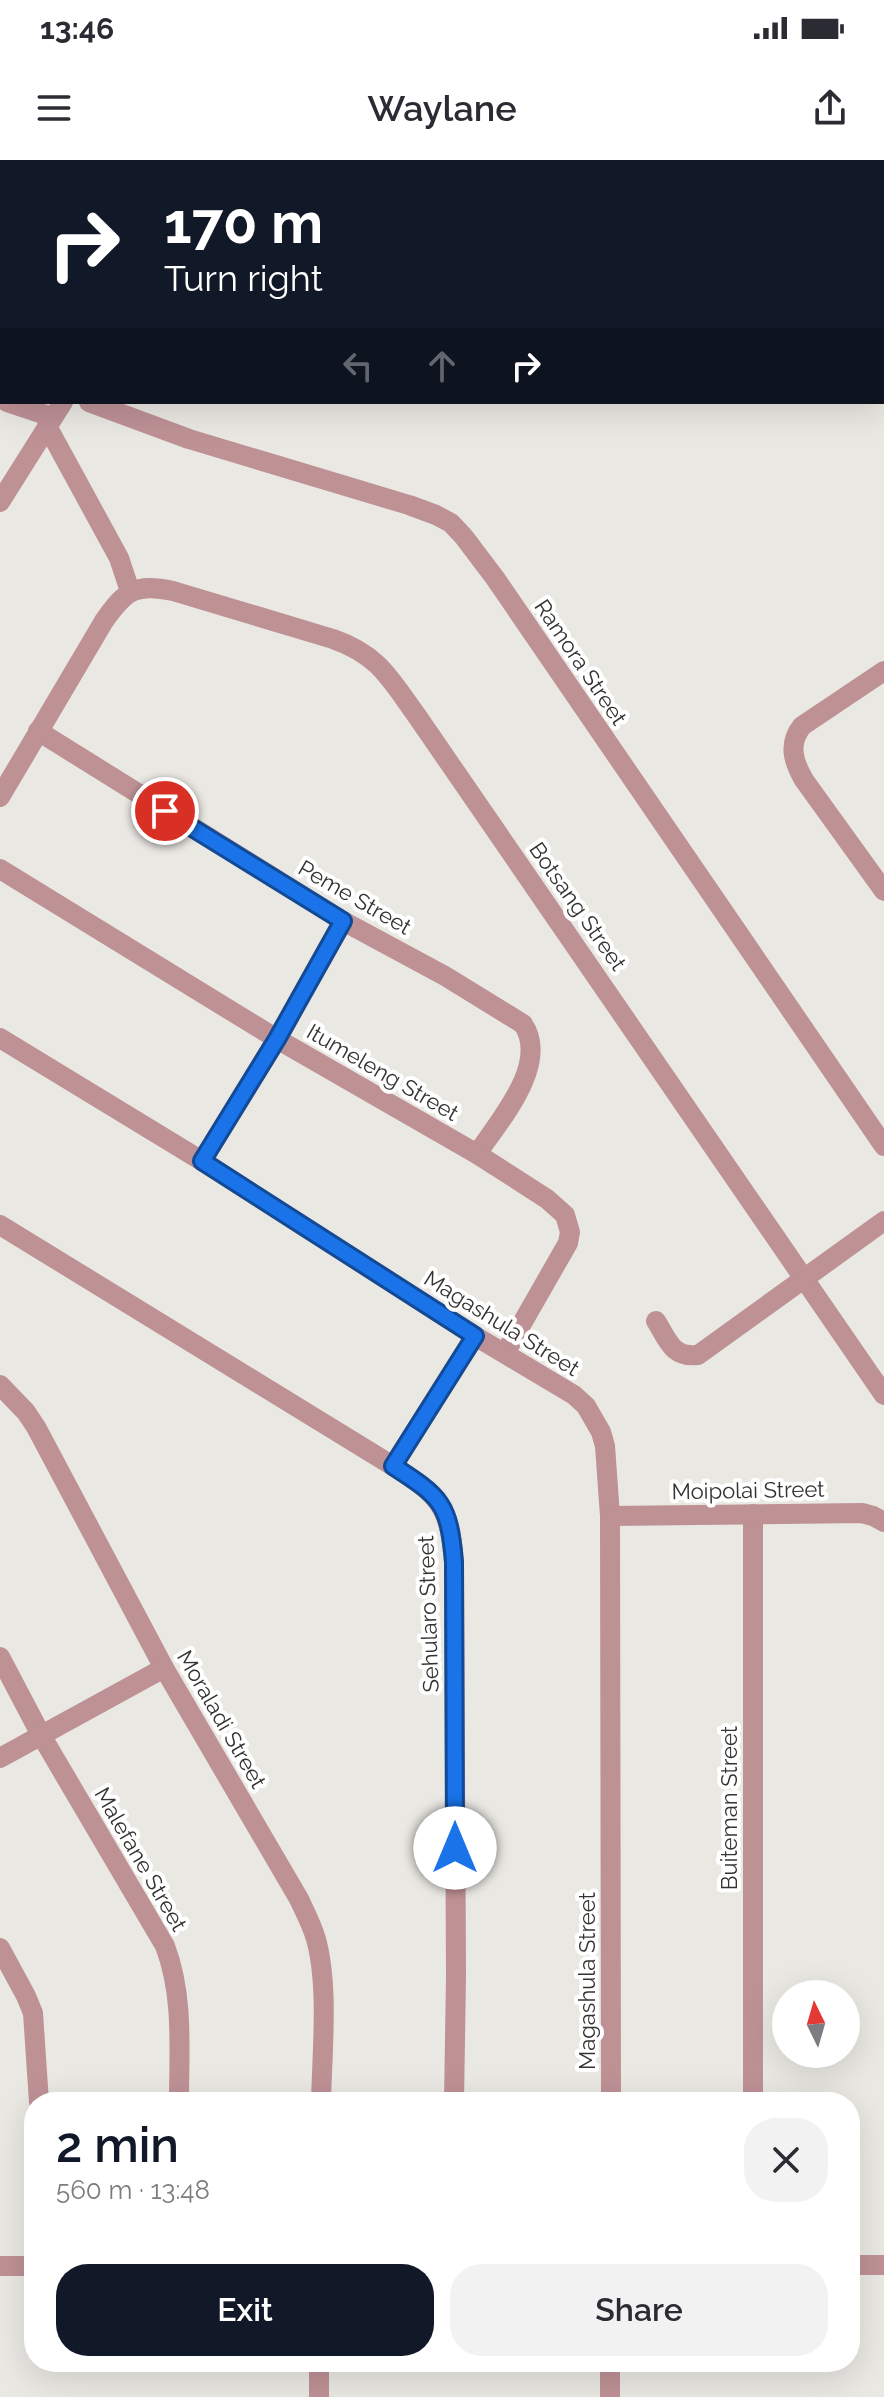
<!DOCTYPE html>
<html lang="en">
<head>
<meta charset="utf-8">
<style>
  body { margin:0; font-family:Raleway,sans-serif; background:#f2f2f3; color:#2b2b33; height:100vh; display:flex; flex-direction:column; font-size:30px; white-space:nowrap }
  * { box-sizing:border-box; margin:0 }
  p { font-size:26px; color:#7c7c81 }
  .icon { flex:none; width:44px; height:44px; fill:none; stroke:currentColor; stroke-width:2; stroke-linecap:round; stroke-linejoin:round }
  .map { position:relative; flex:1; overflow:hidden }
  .sheet { position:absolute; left:24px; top:1932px; width:836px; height:280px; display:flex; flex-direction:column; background:#fff; border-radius:32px; box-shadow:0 8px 32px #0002 }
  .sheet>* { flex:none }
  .guide { position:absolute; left:0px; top:0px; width:884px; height:244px; box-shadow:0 8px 32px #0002; background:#111827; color:#fff; overflow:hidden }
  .needle { width:52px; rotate:355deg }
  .buttons { position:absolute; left:772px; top:1820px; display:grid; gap:16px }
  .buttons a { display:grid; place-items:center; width:88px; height:88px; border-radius:50%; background:#fff; box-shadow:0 8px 32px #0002; font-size:40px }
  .pin { position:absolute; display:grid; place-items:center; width:68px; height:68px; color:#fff; margin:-34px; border:4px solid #fff; border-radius:50%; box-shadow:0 2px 8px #0007 }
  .me { position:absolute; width:88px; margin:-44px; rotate:0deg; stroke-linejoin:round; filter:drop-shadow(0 0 6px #0008) }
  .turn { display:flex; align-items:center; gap:28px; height:168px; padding:0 32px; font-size:36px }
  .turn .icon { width:104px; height:104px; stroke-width:2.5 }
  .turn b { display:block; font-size:56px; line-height:68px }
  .lanes { display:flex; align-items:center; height:76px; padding:0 32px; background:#0003; justify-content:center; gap:40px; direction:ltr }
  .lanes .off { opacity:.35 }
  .round { display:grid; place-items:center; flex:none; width:84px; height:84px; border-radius:32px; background:#f2f2f3 }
  .overview { display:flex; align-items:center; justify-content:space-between; height:136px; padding:0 32px }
  h1 { font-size:48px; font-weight:600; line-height:60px; color:#111827 }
  .button { display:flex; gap:16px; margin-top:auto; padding:16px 32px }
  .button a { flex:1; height:92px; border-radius:32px; background:#111827; color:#fff; font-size:32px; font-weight:600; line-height:92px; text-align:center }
  .button a+a { background:#f2f2f3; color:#2b2b33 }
  .status { display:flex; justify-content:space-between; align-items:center; height:56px; padding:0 40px; background:#fff; direction:ltr }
  .status svg { height:22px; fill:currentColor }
  header { display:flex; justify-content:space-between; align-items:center; height:104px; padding:0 32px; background:#fff; font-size:36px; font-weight:600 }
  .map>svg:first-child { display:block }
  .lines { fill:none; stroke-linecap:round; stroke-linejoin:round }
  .minor { stroke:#be9195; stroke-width:20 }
  .route-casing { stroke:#114b97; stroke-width:20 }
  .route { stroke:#1a73e8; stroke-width:14 }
  .labels { text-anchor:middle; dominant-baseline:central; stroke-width:8; stroke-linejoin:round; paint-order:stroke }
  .street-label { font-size:22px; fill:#333331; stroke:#fff }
</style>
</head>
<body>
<div class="status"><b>13:46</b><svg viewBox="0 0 49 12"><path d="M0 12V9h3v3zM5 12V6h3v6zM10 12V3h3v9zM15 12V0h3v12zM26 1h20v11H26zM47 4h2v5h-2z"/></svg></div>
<header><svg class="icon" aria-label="menu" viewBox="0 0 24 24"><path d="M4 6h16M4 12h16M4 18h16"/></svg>Waylane<svg class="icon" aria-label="share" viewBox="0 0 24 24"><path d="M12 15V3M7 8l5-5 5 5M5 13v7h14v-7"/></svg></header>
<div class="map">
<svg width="884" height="2237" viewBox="0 0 884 2237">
  <rect width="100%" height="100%" fill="#eae8e3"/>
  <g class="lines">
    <g class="minor">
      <path d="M 151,0 L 157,2"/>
      <path d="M 184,2 L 184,0"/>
      <path d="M 286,2 L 286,0"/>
      <path d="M 882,28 L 884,28"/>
      <path d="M 0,99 L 2,99"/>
      <path d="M 7,242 L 52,257"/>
      <path d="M 89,242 L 189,279 L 409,345 L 436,355 L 451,363 L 464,377 L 495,418 L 884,986"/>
      <path d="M 47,266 L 119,398 L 130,431"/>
      <path d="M 0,342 L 63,242"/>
      <path d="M 884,511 L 802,566 C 788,584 793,601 804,620 L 884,731"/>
      <path d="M 38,571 L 343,761 L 445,816 L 523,864 C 550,904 499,961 477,994"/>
      <path d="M 0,637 L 104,461 C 125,431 135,423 173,431 L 333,479 C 379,495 390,519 417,556 L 884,1235"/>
      <path d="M 0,709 L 277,879 L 477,994 L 547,1039 L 565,1055 L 570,1072 L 568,1083 L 505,1193"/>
      <path d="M 0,878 L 202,1001 L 475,1176 L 574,1235 L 586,1246 L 601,1272 L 605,1286 L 610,1356 L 611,1942"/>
      <path d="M 202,1001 L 277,879 L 343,761"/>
      <path d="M 0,1065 L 393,1306 C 440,1336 449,1345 454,1402 L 456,1816 L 454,1942"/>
      <path d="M 656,1161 C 668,1180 672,1198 698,1195 L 884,1061"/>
      <path d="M 0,1225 L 26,1252 L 36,1267 L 164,1508 L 299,1739 C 305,1752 312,1765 316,1779 C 329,1826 322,1893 321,1942"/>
      <path d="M 393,1306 L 475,1176"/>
      <path d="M 753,1354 L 753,1942"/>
      <path d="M 610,1356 L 862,1353 L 873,1356 L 884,1362"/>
      <path d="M 0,1497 L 41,1575 L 165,1786 C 184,1836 179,1890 179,1942"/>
      <path d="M 0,1598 L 164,1508"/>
      <path d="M 0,1788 L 26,1836 L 33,1853 L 39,1942"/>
      <path d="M 850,2105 L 884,2105"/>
      <path d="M 0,2106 L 34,2106"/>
      <path d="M 319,2202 L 319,2237"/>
      <path d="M 610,2237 L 610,2202"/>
    </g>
  </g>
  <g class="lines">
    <g class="route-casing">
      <path id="route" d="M 165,651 L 343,761 L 277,879 L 202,1001 L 475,1176 L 393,1306 C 441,1337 449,1343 454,1402 L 455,1688"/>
    </g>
    <use href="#route" class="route"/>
  </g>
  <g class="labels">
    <g class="street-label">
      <text transform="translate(581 502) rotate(56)">Ramora Street</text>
      <text transform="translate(355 737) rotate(30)">Peme Street</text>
      <text transform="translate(578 746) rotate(55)">Botsang Street</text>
      <text transform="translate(383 912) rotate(30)">Itumeleng Street</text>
      <text transform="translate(502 1163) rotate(32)">Magashula Street</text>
      <text transform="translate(748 1330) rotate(-1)">Moipolai Street</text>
      <text transform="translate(428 1454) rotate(-92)">Sehularo Street</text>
      <text transform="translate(222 1559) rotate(60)">Moraladi Street</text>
      <text transform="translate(729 1648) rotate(-90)">Buiteman Street</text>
      <text transform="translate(141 1699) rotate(60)">Malefane Street</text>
      <text transform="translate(587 1821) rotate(-90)">Magashula Street</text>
    </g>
  </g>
</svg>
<div class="buttons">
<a><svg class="needle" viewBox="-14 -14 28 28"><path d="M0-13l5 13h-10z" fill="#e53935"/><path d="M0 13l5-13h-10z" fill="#7c7c81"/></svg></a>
</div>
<div class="pin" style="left:165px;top:651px;background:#d93025"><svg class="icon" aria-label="arrive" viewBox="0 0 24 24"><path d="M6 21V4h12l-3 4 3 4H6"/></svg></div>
<svg class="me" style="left:455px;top:1688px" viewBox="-20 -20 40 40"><circle r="19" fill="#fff"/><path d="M0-13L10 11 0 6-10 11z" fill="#1a73e8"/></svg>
<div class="guide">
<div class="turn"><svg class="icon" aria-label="right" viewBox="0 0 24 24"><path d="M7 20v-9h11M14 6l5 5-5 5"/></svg><div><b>170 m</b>Turn right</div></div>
<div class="lanes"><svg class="icon off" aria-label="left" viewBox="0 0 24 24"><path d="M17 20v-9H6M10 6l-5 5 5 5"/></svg><svg class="icon off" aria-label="ahead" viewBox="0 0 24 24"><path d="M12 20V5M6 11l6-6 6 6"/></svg><svg class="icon" aria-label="right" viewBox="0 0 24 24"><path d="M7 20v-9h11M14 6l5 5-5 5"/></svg></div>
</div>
<section class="sheet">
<div class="overview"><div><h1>2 min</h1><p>560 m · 13:48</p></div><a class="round"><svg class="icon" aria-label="close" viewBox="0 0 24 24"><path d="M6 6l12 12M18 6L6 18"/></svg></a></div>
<div class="button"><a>Exit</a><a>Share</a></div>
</section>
</div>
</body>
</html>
